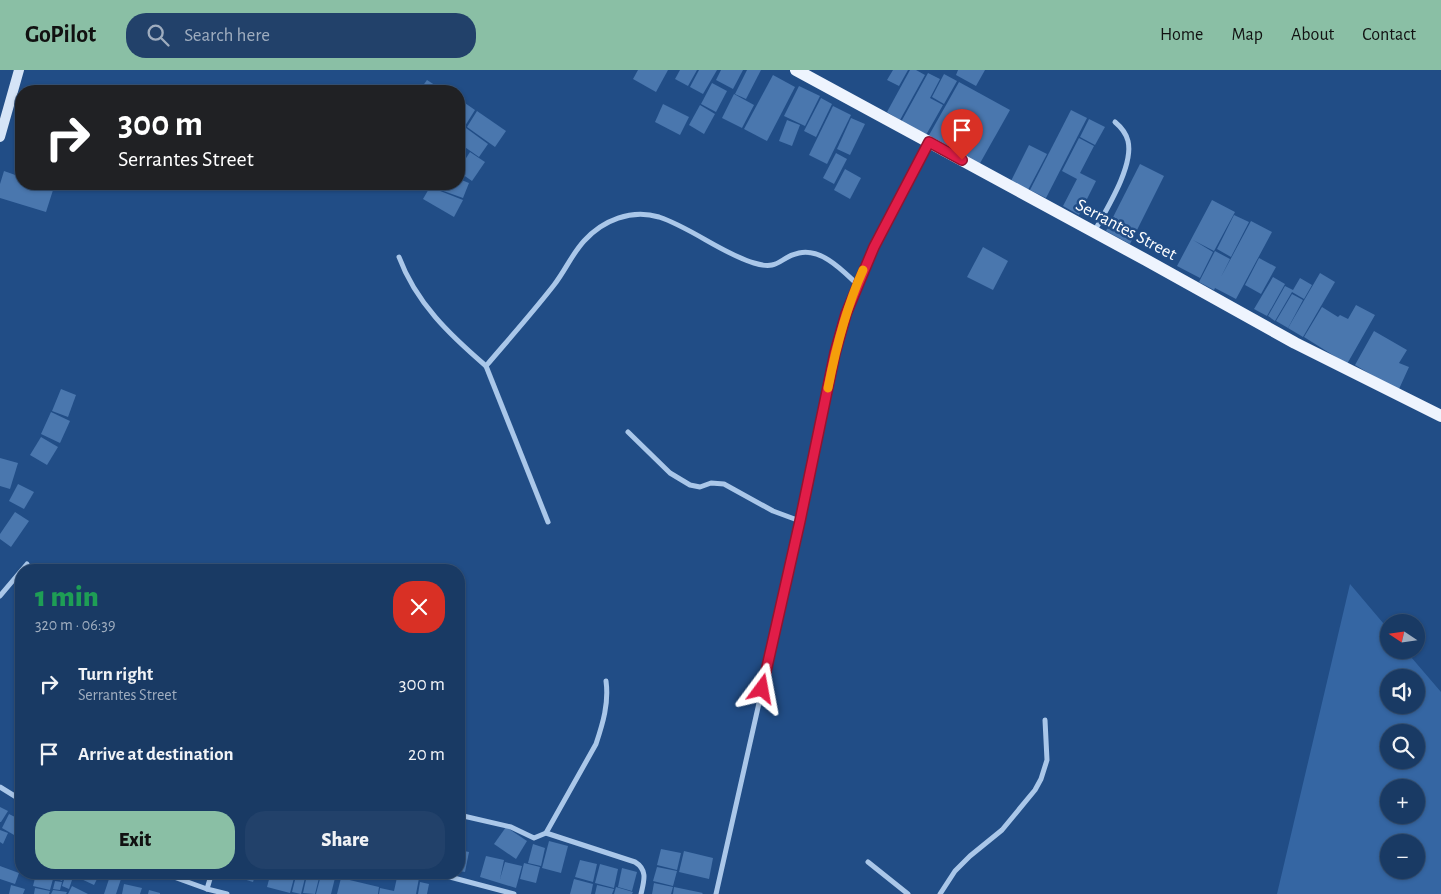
<!DOCTYPE html>
<html lang="en">
<head>
<meta charset="utf-8">
<style>
  body { margin:0; font-family:"Alegreya Sans",sans-serif; background:#22416a; color:#f1f3f6; height:100vh; display:flex; flex-direction:column; font-size:19px; white-space:nowrap }
  * { box-sizing:border-box; margin:0 }
  p { font-size:16px; color:#9fadbf }
  .icon { flex:none; width:28px; height:28px; fill:none; stroke:currentColor; stroke-width:2; stroke-linecap:round; stroke-linejoin:round }
  .map { position:relative; flex:1; overflow:hidden }
  .side { position:absolute; left:15px; top:494px; width:450px; height:315px; display:flex; flex-direction:column; background:#193a64; border-radius:20px; box-shadow:0 1px 4px #0004,0 0 0 1px #375478 }
  .side>* { flex:none }
  .guide { position:absolute; left:15px; top:15px; width:450px; height:105px; border-radius:20px; box-shadow:0 1px 4px #0004,0 0 0 1px #375478; background:#202124; color:#fff; overflow:hidden }
  .needle { width:32px; rotate:283deg }
  .fabs { position:absolute; left:1380px; top:544px; display:grid; gap:10px }
  .fabs a { display:grid; place-items:center; width:45px; height:45px; border-radius:50%; background:#193a64; box-shadow:0 1px 4px #0004,0 0 0 1px #375478; font-size:25px }
  .pin { position:absolute; display:grid; place-items:center; width:42px; height:42px; color:#fff; margin:-51px -21px; border-radius:50% 50% 50% 0; rotate:-45deg; box-shadow:0 0 5px #0007 }
  .pin .icon { rotate:45deg }
  .me { position:absolute; width:55px; margin:-28px; rotate:13deg; stroke-linejoin:round; filter:drop-shadow(0 0 4px #0008) }
  .turn { display:flex; align-items:center; gap:18px; height:105px; padding:0 20px; font-size:22px }
  .turn .icon { width:65px; height:65px; stroke-width:2.5 }
  .turn b { display:block; font-size:35px; line-height:42px }
  .round { display:grid; place-items:center; flex:none; width:52px; height:52px; border-radius:20px; background:#22416a }
  .headline { display:flex; align-items:center; justify-content:space-between; height:85px; padding:0 20px }
  h1 { font-size:30px; font-weight:800; line-height:38px; color:#1e9e55 }
  .cta { display:flex; gap:10px; margin-top:auto; padding:10px 20px }
  .cta a { flex:1; height:58px; border-radius:20px; background:#8abfa5; color:#111; font-size:20px; font-weight:800; line-height:58px; text-align:center }
  .cta a+a { background:#22416a; color:#f1f3f6 }
  ul { padding:0; list-style:none }
  li { display:flex; align-items:center; gap:15px; height:70px; padding:0 20px }
  li div { flex:1 }
  li b { display:block; font-size:19px }
  li em { font-style:normal }
  header { display:flex; align-items:center; gap:30px; box-sizing:border-box; height:70px; padding:0 25px; background:#8abfa5; color:#111 }
  header strong { font-size:24px }
  nav { display:flex; gap:28px; margin-inline-start:auto; font-size:18px }
  .search { width:350px; height:45px; background:#22416a; display:flex; align-items:center; gap:12px; box-sizing:border-box; padding:0 18px; border-radius:20px; color:#9fadbf; font-size:19px }
  .map>svg:first-child { display:block }
  .green { fill:#3566a3; fill-rule:evenodd }
  .building { fill:#4a77ae }
  .lines { fill:none; stroke-linecap:round; stroke-linejoin:round }
  .street { stroke:#aac7e9; stroke-width:5 }
  .secondary { stroke:#d5e4f7; stroke-width:10 }
  .primary { stroke:#eef4fe; stroke-width:12 }
  .route-casing { stroke:#92132f; stroke-width:12 }
  .route { stroke:#e11d48; stroke-width:9 }
  .slow { stroke:#f59e0b; stroke-width:9 }
  .labels { text-anchor:middle; dominant-baseline:central; stroke-width:5; stroke-linejoin:round; paint-order:stroke }
  .street-label { font-size:18px; fill:#fff; stroke:#214d86 }
</style>
</head>
<body>
<header>
<strong>GoPilot</strong>
<div class="search"><svg class="icon" aria-label="search" viewBox="0 0 24 24"><circle cx="10" cy="10" r="6"/><path d="M15 15l6 6"/></svg>Search here</div>
<nav><a>Home</a><a>Map</a><a>About</a><a>Contact</a></nav>
</header>
<div class="map">
<svg width="1441" height="824" viewBox="0 0 1441 824">
  <rect width="100%" height="100%" fill="#214d86"/>
  <path class="green" d="M 1350,514 L 1389,560 L 1389,580 L 1405,580 L 1441,622 L 1441,824 L 1277,824 ZM 1389,608 L 1416,608 L 1416,635 L 1389,635 ZM 1389,662 L 1416,662 L 1416,690 L 1389,690 ZM 1389,718 L 1416,718 L 1416,745 L 1389,745 ZM 1389,772 L 1416,772 L 1416,800 L 1389,800 Z"/>
  <g class="building">
    <path d="M 638,0 L 668,0 L 656,22 L 633,9 Z"/>
    <path d="M 680,0 L 697,0 L 688,16 L 675,9 Z"/>
    <path d="M 699,0 L 717,0 L 703,24 L 690,17 Z"/>
    <path d="M 721,0 L 743,0 L 733,19 L 716,10 Z"/>
    <path d="M 747,0 L 761,0 L 746,29 L 735,24 Z"/>
    <path d="M 893,0 L 908,0 L 899,16 L 887,10 Z"/>
    <path d="M 910,0 L 916,0 L 925,5 L 900,50 L 887,42 Z"/>
    <path d="M 958,0 L 985,0 L 976,16 L 956,5 Z"/>
    <path d="M 928,3 L 940,9 L 930,28 L 943,35 L 926,65 L 901,52 Z"/>
    <path d="M 944,4 L 957,11 L 944,34 L 932,27 Z"/>
    <path d="M 773,5 L 795,17 L 767,71 L 744,59 Z"/>
    <path d="M 427,10 L 444,21 L 419,21 Z"/>
    <path d="M 959,12 L 1010,40 L 979,95 L 928,67 Z"/>
    <path d="M 712,13 L 727,21 L 716,42 L 701,34 Z"/>
    <path d="M 799,16 L 820,26 L 805,56 L 784,46 Z"/>
    <path d="M 734,24 L 754,35 L 742,58 L 722,48 Z"/>
    <path d="M 821,28 L 832,34 L 816,67 L 804,61 Z"/>
    <path d="M 459,31 L 461,33 L 462,31 L 475,40 L 465,56 L 459,52 Z"/>
    <path d="M 663,34 L 689,47 L 680,65 L 655,52 Z"/>
    <path d="M 700,35 L 715,44 L 704,64 L 689,55 Z"/>
    <path d="M 833,36 L 851,45 L 827,94 L 809,85 Z"/>
    <path d="M 1071,40 L 1087,48 L 1046,128 L 1030,120 Z"/>
    <path d="M 477,41 L 506,61 L 495,77 L 467,57 Z"/>
    <path d="M 851,48 L 865,54 L 850,85 L 837,79 Z"/>
    <path d="M 1089,49 L 1105,57 L 1095,75 L 1080,67 Z"/>
    <path d="M 787,50 L 800,55 L 792,76 L 779,71 Z"/>
    <path d="M 466,58 L 488,74 L 479,87 L 459,73 L 459,69 Z"/>
    <path d="M 1079,68 L 1094,76 L 1080,103 L 1096,111 L 1079,145 L 1063,136 L 1077,109 L 1062,101 Z"/>
    <path d="M 1029,75 L 1047,84 L 1028,120 L 1011,111 Z"/>
    <path d="M 470,82 L 485,92 L 472,111 L 459,102 L 459,99 Z"/>
    <path d="M 836,83 L 847,89 L 834,114 L 823,108 Z"/>
    <path d="M 1140,94 L 1164,106 L 1130,174 L 1106,161 Z"/>
    <path d="M 845,99 L 861,108 L 850,129 L 834,120 Z"/>
    <path d="M 4,101 L 21,107 L 21,114 L 43,114 L 54,117 L 46,142 L 0,128 L 0,114 Z"/>
    <path d="M 459,109 L 469,113 L 463,128 L 424,114 L 459,114 Z"/>
    <path d="M 430,117 L 463,130 L 454,147 L 423,129 Z"/>
    <path d="M 1212,130 L 1235,142 L 1214,181 L 1193,170 L 1213,182 L 1200,208 L 1177,196 Z"/>
    <path d="M 1234,145 L 1249,152 L 1231,187 L 1217,179 Z"/>
    <path d="M 1251,151 L 1272,162 L 1236,229 L 1215,218 L 1214,220 L 1199,212 L 1215,181 L 1230,189 L 1221,207 Z"/>
    <path d="M 983,177 L 1008,191 L 993,220 L 967,207 Z"/>
    <path d="M 1259,188 L 1276,197 L 1261,224 L 1245,215 Z"/>
    <path d="M 1320,203 L 1335,212 L 1303,267 L 1288,258 Z"/>
    <path d="M 1273,207 L 1285,214 L 1267,246 L 1254,239 Z"/>
    <path d="M 1300,208 L 1312,215 L 1304,229 L 1292,222 L 1275,251 L 1268,246 L 1285,216 L 1293,220 Z"/>
    <path d="M 1292,224 L 1303,230 L 1288,258 L 1276,251 Z"/>
    <path d="M 1356,235 L 1375,245 L 1347,294 L 1304,267 L 1322,237 L 1338,247 L 1340,245 L 1348,249 Z"/>
    <path d="M 1374,261 L 1407,280 L 1399,293 L 1409,297 L 1399,319 L 1387,314 L 1355,295 Z"/>
    <path d="M 61,319 L 76,325 L 68,347 L 52,341 Z"/>
    <path d="M 51,342 L 70,351 L 60,373 L 41,364 Z"/>
    <path d="M 41,367 L 58,377 L 47,395 L 30,385 Z"/>
    <path d="M 0,388 L 18,393 L 10,419 L 0,416 Z"/>
    <path d="M 18,414 L 34,422 L 24,439 L 9,431 Z"/>
    <path d="M 15,442 L 29,451 L 11,477 L 0,469 L 0,464 Z"/>
    <path d="M 0,737 L 8,741 L 1,752 L 0,752 Z"/>
    <path d="M 9,744 L 21,750 L 21,769 L 2,758 Z"/>
    <path d="M 506,757 L 527,771 L 516,789 L 494,774 Z"/>
    <path d="M 0,760 L 8,763 L 3,774 L 0,772 Z"/>
    <path d="M 549,771 L 568,776 L 561,803 L 542,798 Z"/>
    <path d="M 533,774 L 545,778 L 541,796 L 528,793 Z"/>
    <path d="M 661,779 L 681,783 L 677,800 L 657,795 Z"/>
    <path d="M 459,780 L 469,782 L 465,802 L 459,801 Z"/>
    <path d="M 684,781 L 713,788 L 709,809 L 679,802 Z"/>
    <path d="M 486,786 L 504,790 L 500,809 L 505,792 L 522,796 L 516,818 L 480,807 Z"/>
    <path d="M 580,790 L 597,794 L 593,812 L 575,807 Z"/>
    <path d="M 524,793 L 540,797 L 536,813 L 520,809 Z"/>
    <path d="M 600,794 L 618,799 L 614,818 L 595,813 Z"/>
    <path d="M 0,796 L 19,803 L 15,814 L 0,809 Z"/>
    <path d="M 657,797 L 677,801 L 673,816 L 653,811 Z"/>
    <path d="M 622,798 L 637,802 L 632,821 L 618,817 Z"/>
    <path d="M 46,802 L 65,802 L 62,811 L 45,804 Z"/>
    <path d="M 68,802 L 78,802 L 75,810 L 66,806 Z"/>
    <path d="M 79,802 L 105,802 L 103,807 L 99,805 L 94,815 L 77,807 Z"/>
    <path d="M 238,802 L 256,802 L 253,812 L 237,807 Z"/>
    <path d="M 271,802 L 294,808 L 290,823 L 267,817 Z"/>
    <path d="M 111,803 L 122,806 L 116,824 L 104,824 Z"/>
    <path d="M 398,803 L 419,808 L 416,824 L 379,824 L 380,818 L 394,821 Z"/>
    <path d="M 36,804 L 53,809 L 50,820 L 33,816 Z"/>
    <path d="M 307,805 L 319,808 L 315,824 L 303,823 Z"/>
    <path d="M 321,805 L 335,808 L 331,824 L 316,824 Z"/>
    <path d="M 296,806 L 305,808 L 301,824 L 292,822 Z"/>
    <path d="M 65,807 L 72,810 L 69,819 L 62,816 Z"/>
    <path d="M 341,808 L 379,817 L 378,824 L 337,824 Z"/>
    <path d="M 574,809 L 593,814 L 591,824 L 570,824 Z"/>
    <path d="M 55,811 L 62,812 L 60,820 L 53,819 Z"/>
    <path d="M 420,812 L 429,814 L 427,824 L 418,824 Z"/>
    <path d="M 654,813 L 673,817 L 671,824 L 652,824 Z"/>
    <path d="M 124,814 L 142,818 L 140,824 L 122,824 Z"/>
    <path d="M 11,815 L 25,819 L 23,824 L 9,824 Z"/>
    <path d="M 597,815 L 614,819 L 612,824 L 595,824 Z"/>
    <path d="M 72,816 L 88,824 L 68,824 Z"/>
    <path d="M 616,817 L 633,822 L 632,824 L 614,824 Z"/>
    <path d="M 674,817 L 703,823 L 702,824 L 673,824 Z"/>
    <path d="M 35,818 L 50,821 L 49,824 L 34,824 Z"/>
    <path d="M 53,820 L 67,822 L 66,824 L 51,824 Z"/>
    <path d="M 149,820 L 160,823 L 160,824 L 148,824 Z"/>
  </g>
  <g class="lines">
    <g class="street">
      <path d="M 1094,162 C 1106,140 1134,96 1128,71 C 1126,63 1121,57 1115,52"/>
      <path d="M 399,187 C 416,233 450,265 486,296 C 509,269 533,242 554,215 C 565,201 572,184 584,171 C 603,150 631,139 659,147 C 692,158 721,183 754,193 C 780,201 779,187 799,183 C 822,178 843,201 857,214"/>
      <path d="M 486,296 L 548,452"/>
      <path d="M 628,362 L 670,403 L 690,415 L 700,417 L 711,413 L 724,414 L 773,441 L 800,451"/>
      <path d="M 22,500 L 27,494"/>
      <path d="M 0,526 L 21,501"/>
      <path d="M 0,717 L 21,730"/>
      <path d="M 459,745 L 511,757 L 534,768 L 546,763 L 635,792 C 648,800 644,811 641,824"/>
      <path d="M 546,763 L 596,674 C 603,653 609,633 606,611"/>
      <path d="M 868,792 L 908,824"/>
      <path d="M 160,802 L 207,819 L 227,824"/>
      <path d="M 431,802 L 514,824"/>
      <path d="M 207,819 L 212,802"/>
      <path d="M 716,824 L 800,451 L 835,283 L 846,244 L 874,177 L 928,73"/>
      <path d="M 940,824 L 955,801 L 970,786 L 1002,760 L 1035,720 L 1041,709 L 1047,690 L 1045,650"/>
    </g>
    <path class="secondary" d="M 0,67 L 19,0"/>
    <path class="primary" d="M 796,0 L 1146,190 L 1295,273 L 1441,346"/>
  </g>
  <g class="lines">
    <g class="route-casing">
      <path id="route" d="M 762,619 L 800,451 L 835,283 L 846,244 L 874,177 L 929,72 L 962,90"/>
    </g>
    <use href="#route" class="route"/>
    <path class="slow" d="M 828,318 C 836,277 846,238 863,200"/>
  </g>
  <g class="labels">
    <g class="street-label">
      <text transform="translate(1126 160) rotate(28)">Serrantes Street</text>
    </g>
  </g>
</svg>
<div class="fabs">
<a><svg class="needle" viewBox="-14 -14 28 28"><path d="M0-13l5 13h-10z" fill="#e53935"/><path d="M0 13l5-13h-10z" fill="#9fadbf"/></svg></a>
<a><svg class="icon" aria-label="sound" viewBox="0 0 24 24"><path d="M4 9h4l5-4v14l-5-4H4zM17 9q2 3 0 6"/></svg></a>
<a><svg class="icon" aria-label="search" viewBox="0 0 24 24"><circle cx="10" cy="10" r="6"/><path d="M15 15l6 6"/></svg></a>
<a>+</a>
<a>−</a>
</div>
<div class="pin" style="left:962px;top:90px;background:#d93025"><svg class="icon" aria-label="arrive" viewBox="0 0 24 24"><path d="M6 21V4h12l-3 4 3 4H6"/></svg></div>
<svg class="me" style="left:762px;top:619px" viewBox="-20 -20 40 40"><path d="M0-17L14 15 0 8-14 15z" fill="#e11d48" stroke="#fff" stroke-width="4"/></svg>
<div class="guide">
<div class="turn"><svg class="icon" aria-label="right" viewBox="0 0 24 24"><path d="M7 20v-9h11M14 6l5 5-5 5"/></svg><div><b>300 m</b>Serrantes Street</div></div>
</div>
<section class="side">
<div class="headline"><div><h1>1 min</h1><p>320 m · 06:39</p></div><a class="round" style="background:#d93025;color:#fff"><svg class="icon" aria-label="close" viewBox="0 0 24 24"><path d="M6 6l12 12M18 6L6 18"/></svg></a></div>
<ul>
<li><svg class="icon" aria-label="right" viewBox="0 0 24 24"><path d="M7 20v-9h11M14 6l5 5-5 5"/></svg><div><b>Turn right</b><p>Serrantes Street</p></div><em>300 m</em></li>
<li><svg class="icon" aria-label="arrive" viewBox="0 0 24 24"><path d="M6 21V4h12l-3 4 3 4H6"/></svg><div><b>Arrive at destination</b></div><em>20 m</em></li>
</ul>
<div class="cta"><a>Exit</a><a>Share</a></div>
</section>
</div>
</body>
</html>
